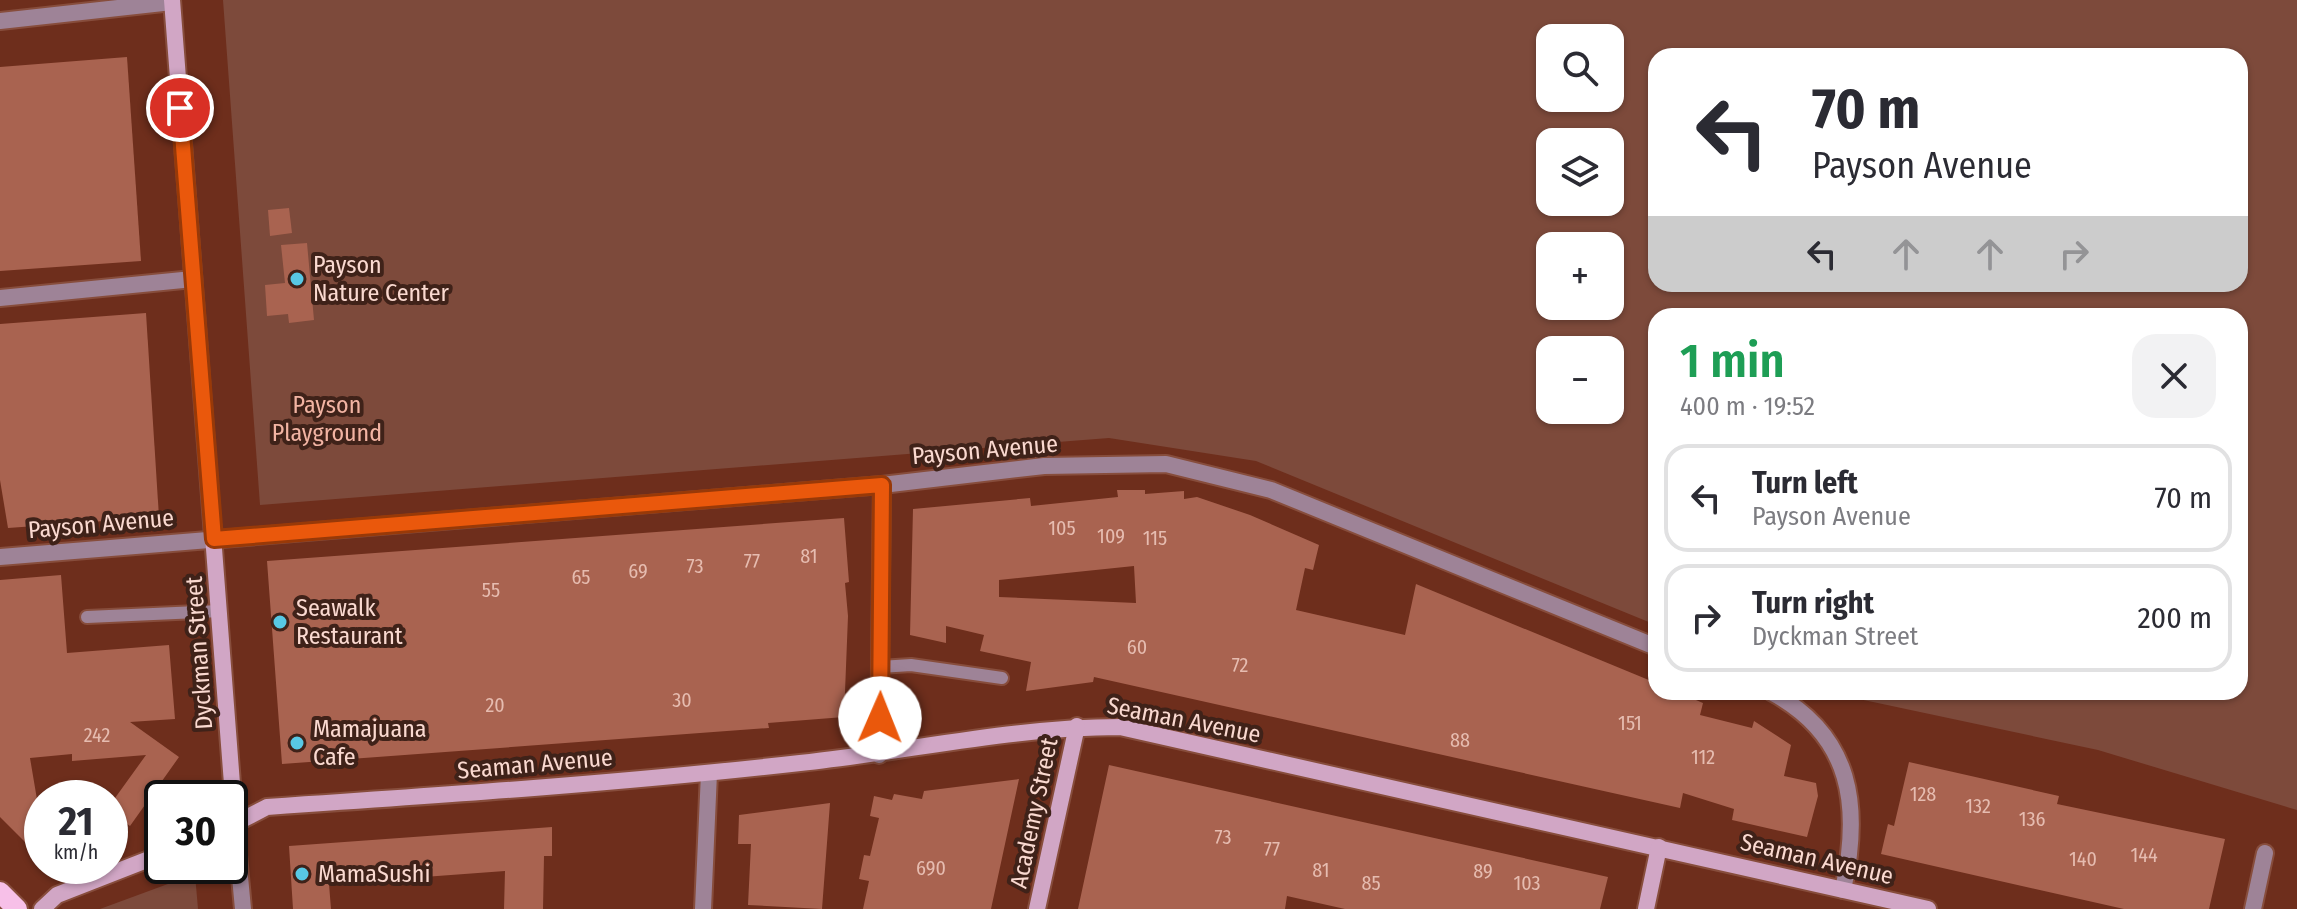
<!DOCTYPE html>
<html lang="en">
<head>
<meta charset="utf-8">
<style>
  body { margin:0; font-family:"Fira Sans Condensed",sans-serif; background:#f2f2f3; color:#2b2b33; height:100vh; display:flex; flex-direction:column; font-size:30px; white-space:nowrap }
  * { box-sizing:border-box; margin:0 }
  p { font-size:26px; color:#7c7c81 }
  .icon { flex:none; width:44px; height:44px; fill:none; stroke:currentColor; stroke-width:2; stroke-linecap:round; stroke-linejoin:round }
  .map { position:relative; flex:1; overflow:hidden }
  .sheet { position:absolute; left:1648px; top:308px; width:600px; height:392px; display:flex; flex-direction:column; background:#fff; border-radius:24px; box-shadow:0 2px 6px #0004 }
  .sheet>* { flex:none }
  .guide { position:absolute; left:1648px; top:48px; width:600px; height:244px; border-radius:24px; box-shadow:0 2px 6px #0004; background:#fff; color:#2b2b33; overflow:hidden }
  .fabs { position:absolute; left:1536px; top:24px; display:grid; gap:16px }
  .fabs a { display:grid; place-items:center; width:88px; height:88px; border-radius:16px; background:#fff; box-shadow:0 2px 6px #0004; font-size:40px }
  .speed { position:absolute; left:24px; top:780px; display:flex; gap:16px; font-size:40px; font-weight:700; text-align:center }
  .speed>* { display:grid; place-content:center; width:104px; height:104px; border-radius:50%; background:#fff; box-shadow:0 2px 6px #0004; line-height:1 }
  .speed small { font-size:20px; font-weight:400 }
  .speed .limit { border:4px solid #111; border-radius:12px; background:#fff; color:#111 }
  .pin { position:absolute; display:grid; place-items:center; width:68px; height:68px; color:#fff; margin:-34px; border:4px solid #fff; border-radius:50%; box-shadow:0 2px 8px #0007 }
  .me { position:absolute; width:88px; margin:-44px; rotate:1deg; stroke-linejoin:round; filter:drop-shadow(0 0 6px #0008) }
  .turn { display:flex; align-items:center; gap:28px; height:168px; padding:0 32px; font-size:36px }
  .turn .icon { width:104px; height:104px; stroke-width:2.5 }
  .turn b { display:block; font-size:56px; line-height:68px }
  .lanes { display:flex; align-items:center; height:76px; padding:0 32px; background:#0003; justify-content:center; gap:40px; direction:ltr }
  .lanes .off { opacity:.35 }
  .round { display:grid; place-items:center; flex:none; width:84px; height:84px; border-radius:24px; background:#f2f2f3 }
  .head { display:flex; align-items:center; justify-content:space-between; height:136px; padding:0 32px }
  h1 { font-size:48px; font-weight:600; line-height:60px; color:#1e9e55 }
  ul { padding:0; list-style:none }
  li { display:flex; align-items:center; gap:24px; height:108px; margin:0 16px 12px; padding:0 16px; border:4px solid #e1e1e2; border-radius:24px }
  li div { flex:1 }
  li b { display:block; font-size:30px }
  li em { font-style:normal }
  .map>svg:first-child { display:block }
  .green { fill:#7d4a3b; fill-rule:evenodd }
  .building { fill:#a96350; fill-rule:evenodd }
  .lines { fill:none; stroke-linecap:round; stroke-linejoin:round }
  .lane-casing { stroke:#874d3c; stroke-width:16 }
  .street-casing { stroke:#874d3c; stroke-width:20 }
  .secondary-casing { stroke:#874d3c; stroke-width:20 }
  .primary-casing { stroke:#874d3c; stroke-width:24 }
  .lane { stroke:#9e8397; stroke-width:12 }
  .street { stroke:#9e8397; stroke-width:16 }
  .secondary { stroke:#d1a6c5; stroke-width:16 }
  .primary { stroke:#f7c0e8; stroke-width:20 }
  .route-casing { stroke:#983908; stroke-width:20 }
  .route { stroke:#ea580c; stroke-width:14 }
  .poi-dot { fill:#58c8e4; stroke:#3f2219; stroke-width:3 }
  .labels { text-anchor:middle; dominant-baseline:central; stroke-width:8; stroke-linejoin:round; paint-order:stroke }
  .number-label { font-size:20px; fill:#e6bcb0 }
  .poi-label { font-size:24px; fill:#fad9d0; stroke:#3f2219; text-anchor:start }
  .park-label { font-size:24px; fill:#f2b4a3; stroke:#3f2219 }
  .street-label { font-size:24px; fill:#fad9d0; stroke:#3f2219 }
</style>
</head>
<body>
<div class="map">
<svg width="2297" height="909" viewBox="0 0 2297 909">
  <rect width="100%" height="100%" fill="#6e2e1c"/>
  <g class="green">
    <path d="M 223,0 L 2297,0 L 2297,810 L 2098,750 L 1826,692 L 2240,692 L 2240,316 L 1656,316 L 1656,625 L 1256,461 L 1109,438 L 260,505 ZM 1550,38 L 1610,38 L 1610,98 L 1550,98 ZM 1656,56 L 2240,56 L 2240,284 L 1656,284 ZM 1550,142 L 1610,142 L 1610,202 L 1550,202 ZM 1550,246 L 1610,246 L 1610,306 L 1550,306 ZM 1550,350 L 1610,350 L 1610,410 L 1550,410 Z"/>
    <path d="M 195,874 L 198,909 L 100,909 Z"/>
  </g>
  <g class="building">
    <path d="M 127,57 L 141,261 L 0,271 L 0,67 Z"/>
    <path d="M 289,208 L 292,233 L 270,236 L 268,210 Z"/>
    <path d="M 307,243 L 314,320 L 289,323 L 288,314 L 267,316 L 265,285 L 285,283 L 281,245 Z"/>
    <path d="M 146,313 L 159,517 L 8,528 L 0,480 L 0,324 Z"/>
    <path d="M 1117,490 L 1145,490 L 1145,494 L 1184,491 L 1184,499 L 1197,497 L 1250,515 L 1319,545 L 1313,570 L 1305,568 L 1296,610 L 1405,635 L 1416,584 L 1656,683 L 1656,692 L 1677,692 L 1703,703 L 1700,715 L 1752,728 L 1754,721 L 1791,745 L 1784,776 L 1816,783 L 1818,796 L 1807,837 L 1732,820 L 1734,809 L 1683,793 L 1680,808 L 1094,677 L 1093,682 L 1026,691 L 1031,662 L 980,651 L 984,635 L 946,626 L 946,643 L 910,635 L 913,509 L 1030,498 L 1031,506 L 1118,497 ZM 1134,566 L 1136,603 L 999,597 L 999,580 Z"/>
    <path d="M 844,518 L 849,582 L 845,583 L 848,616 L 844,717 L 768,723 L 769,728 L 282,764 L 267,561 Z"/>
    <path d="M 61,575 L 67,653 L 169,645 L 175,719 L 130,722 L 179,757 L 130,826 L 110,811 L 110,805 L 146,755 L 72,761 L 72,754 L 30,758 L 42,829 L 42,859 L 0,817 L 0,580 Z"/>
    <path d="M 1909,762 L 2059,796 L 2057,804 L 2225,839 L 2209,909 L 2124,909 L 1881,854 L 1888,824 L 1894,826 Z"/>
    <path d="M 1109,765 L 1608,877 L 1600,909 L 1345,909 L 1287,896 L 1285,909 L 1078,909 Z"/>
    <path d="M 1019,779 L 991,909 L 863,909 L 869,881 L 859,879 L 864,855 L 870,856 L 879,818 L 870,816 L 874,796 L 892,800 L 894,794 L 922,799 L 924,791 Z"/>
    <path d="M 830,803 L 822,909 L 748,905 L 751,844 L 738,844 L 739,815 Z"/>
    <path d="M 552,827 L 552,856 L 544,856 L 543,909 L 504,909 L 505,871 L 329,884 L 331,909 L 293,909 L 289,846 Z"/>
  </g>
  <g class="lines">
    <g class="lane-casing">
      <g id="lane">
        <path d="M 87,617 L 220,611"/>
        <path d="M 880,667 L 911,665 L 1002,678"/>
      </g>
    </g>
    <g class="street-casing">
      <g id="street">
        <path d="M 0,21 L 172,2"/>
        <path d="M 0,298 L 193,279"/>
        <path d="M 0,557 L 882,485 L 1044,466 L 1166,464 L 1271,490 L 1656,647"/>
        <path d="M 1771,692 C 1853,736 1861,807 1843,890"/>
        <path d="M 879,755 L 882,485"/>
        <path d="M 235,823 L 243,909"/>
        <path d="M 703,909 L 709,773"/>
        <path d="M 2253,909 L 2265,853"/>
      </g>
    </g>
    <g class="secondary-casing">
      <g id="secondary">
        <path d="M 172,0 L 235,823"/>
        <path d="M 230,826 L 267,807 C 445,795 623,783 800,763 C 906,752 1013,727 1120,727 L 1928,909"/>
        <path d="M 42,909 L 57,895 L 162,854"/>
        <path d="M 1037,909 L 1077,726"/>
        <path d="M 1646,909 L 1659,847"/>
      </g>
    </g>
    <g class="primary-casing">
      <path id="primary" d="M 0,892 L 17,909"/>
    </g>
    <use href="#lane" class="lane"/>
    <use href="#street" class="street"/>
    <use href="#secondary" class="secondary"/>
    <use href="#primary" class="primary"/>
  </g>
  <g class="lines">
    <g class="route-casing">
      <path id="route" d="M 180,108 L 214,539 L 882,485 L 880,718"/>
    </g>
    <use href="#route" class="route"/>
  </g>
  <g class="poi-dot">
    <circle cx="297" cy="279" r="8"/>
    <circle cx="280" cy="622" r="8"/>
    <circle cx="297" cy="743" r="8"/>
    <circle cx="302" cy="874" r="8"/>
  </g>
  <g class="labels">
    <g class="number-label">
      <text x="1062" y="528">105</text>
      <text x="1111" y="536">109</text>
      <text x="1155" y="538">115</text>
      <text x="809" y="556">81</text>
      <text x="752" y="561">77</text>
      <text x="695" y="566">73</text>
      <text x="638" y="571">69</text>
      <text x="581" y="577">65</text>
      <text x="491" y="590">55</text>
      <text x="1137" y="647">60</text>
      <text x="1240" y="665">72</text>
      <text x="682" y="700">30</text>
      <text x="495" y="705">20</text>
      <text x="1630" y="723">151</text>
      <text x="97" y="735">242</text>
      <text x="1460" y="740">88</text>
      <text x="1703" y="757">112</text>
      <text x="1923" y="794">128</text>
      <text x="1978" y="806">132</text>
      <text x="2032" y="819">136</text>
      <text x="1223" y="837">73</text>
      <text x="1272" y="849">77</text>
      <text x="2144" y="855">144</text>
      <text x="2083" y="859">140</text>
      <text x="931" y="868">690</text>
      <text x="1321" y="870">81</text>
      <text x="1483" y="871">89</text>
      <text x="1371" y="883">85</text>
      <text x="1527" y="883">103</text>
    </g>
    <g class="poi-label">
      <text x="313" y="265">Payson<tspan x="313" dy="28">Nature Center</tspan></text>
      <text x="296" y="608">Seawalk<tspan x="296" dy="28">Restaurant</tspan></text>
      <text x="313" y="729">Mamajuana<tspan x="313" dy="28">Cafe</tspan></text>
      <text x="318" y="874">MamaSushi</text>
    </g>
    <g class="park-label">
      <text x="327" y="405">Payson<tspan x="327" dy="28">Playground</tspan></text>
    </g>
    <g class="street-label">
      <text transform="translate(985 450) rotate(-5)">Payson Avenue</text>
      <text transform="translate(101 524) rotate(-5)">Payson Avenue</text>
      <text transform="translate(199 653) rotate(-94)">Dyckman Street</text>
      <text transform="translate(1184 720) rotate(11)">Seaman Avenue</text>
      <text transform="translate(535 764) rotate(-5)">Seaman Avenue</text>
      <text transform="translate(1034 813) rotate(-78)">Academy Street</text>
      <text transform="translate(1817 859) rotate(13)">Seaman Avenue</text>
    </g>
  </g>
</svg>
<div class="fabs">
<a><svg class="icon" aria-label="search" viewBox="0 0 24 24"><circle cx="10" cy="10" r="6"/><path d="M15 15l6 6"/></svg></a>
<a><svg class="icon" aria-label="layers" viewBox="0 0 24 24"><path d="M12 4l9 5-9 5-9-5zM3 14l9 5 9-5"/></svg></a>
<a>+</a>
<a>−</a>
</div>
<div class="speed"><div>21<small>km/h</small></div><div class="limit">30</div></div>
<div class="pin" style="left:180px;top:108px;background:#d93025"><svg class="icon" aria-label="arrive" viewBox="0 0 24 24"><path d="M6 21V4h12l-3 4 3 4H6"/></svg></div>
<svg class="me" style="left:880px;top:718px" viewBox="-20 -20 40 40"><circle r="19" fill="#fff"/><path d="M0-13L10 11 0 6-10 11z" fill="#ea580c"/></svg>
<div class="guide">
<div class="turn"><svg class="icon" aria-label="left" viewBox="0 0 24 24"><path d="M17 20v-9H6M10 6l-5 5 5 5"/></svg><div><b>70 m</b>Payson Avenue</div></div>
<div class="lanes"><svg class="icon" aria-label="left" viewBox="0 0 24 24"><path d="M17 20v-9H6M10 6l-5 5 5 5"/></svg><svg class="icon off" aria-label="ahead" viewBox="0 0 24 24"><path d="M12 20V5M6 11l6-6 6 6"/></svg><svg class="icon off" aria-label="ahead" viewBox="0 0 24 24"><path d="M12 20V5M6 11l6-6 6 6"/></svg><svg class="icon off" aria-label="right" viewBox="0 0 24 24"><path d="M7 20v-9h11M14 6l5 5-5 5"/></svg></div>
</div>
<section class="sheet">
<div class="head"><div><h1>1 min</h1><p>400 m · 19:52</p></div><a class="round"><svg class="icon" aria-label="close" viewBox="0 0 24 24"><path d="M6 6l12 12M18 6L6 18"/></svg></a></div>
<ul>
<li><svg class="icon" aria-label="left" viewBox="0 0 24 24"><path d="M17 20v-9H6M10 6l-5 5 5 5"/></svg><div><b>Turn left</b><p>Payson Avenue</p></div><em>70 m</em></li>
<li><svg class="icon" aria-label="right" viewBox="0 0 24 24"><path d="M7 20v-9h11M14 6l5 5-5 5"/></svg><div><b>Turn right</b><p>Dyckman Street</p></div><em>200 m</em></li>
</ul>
</section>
</div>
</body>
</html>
